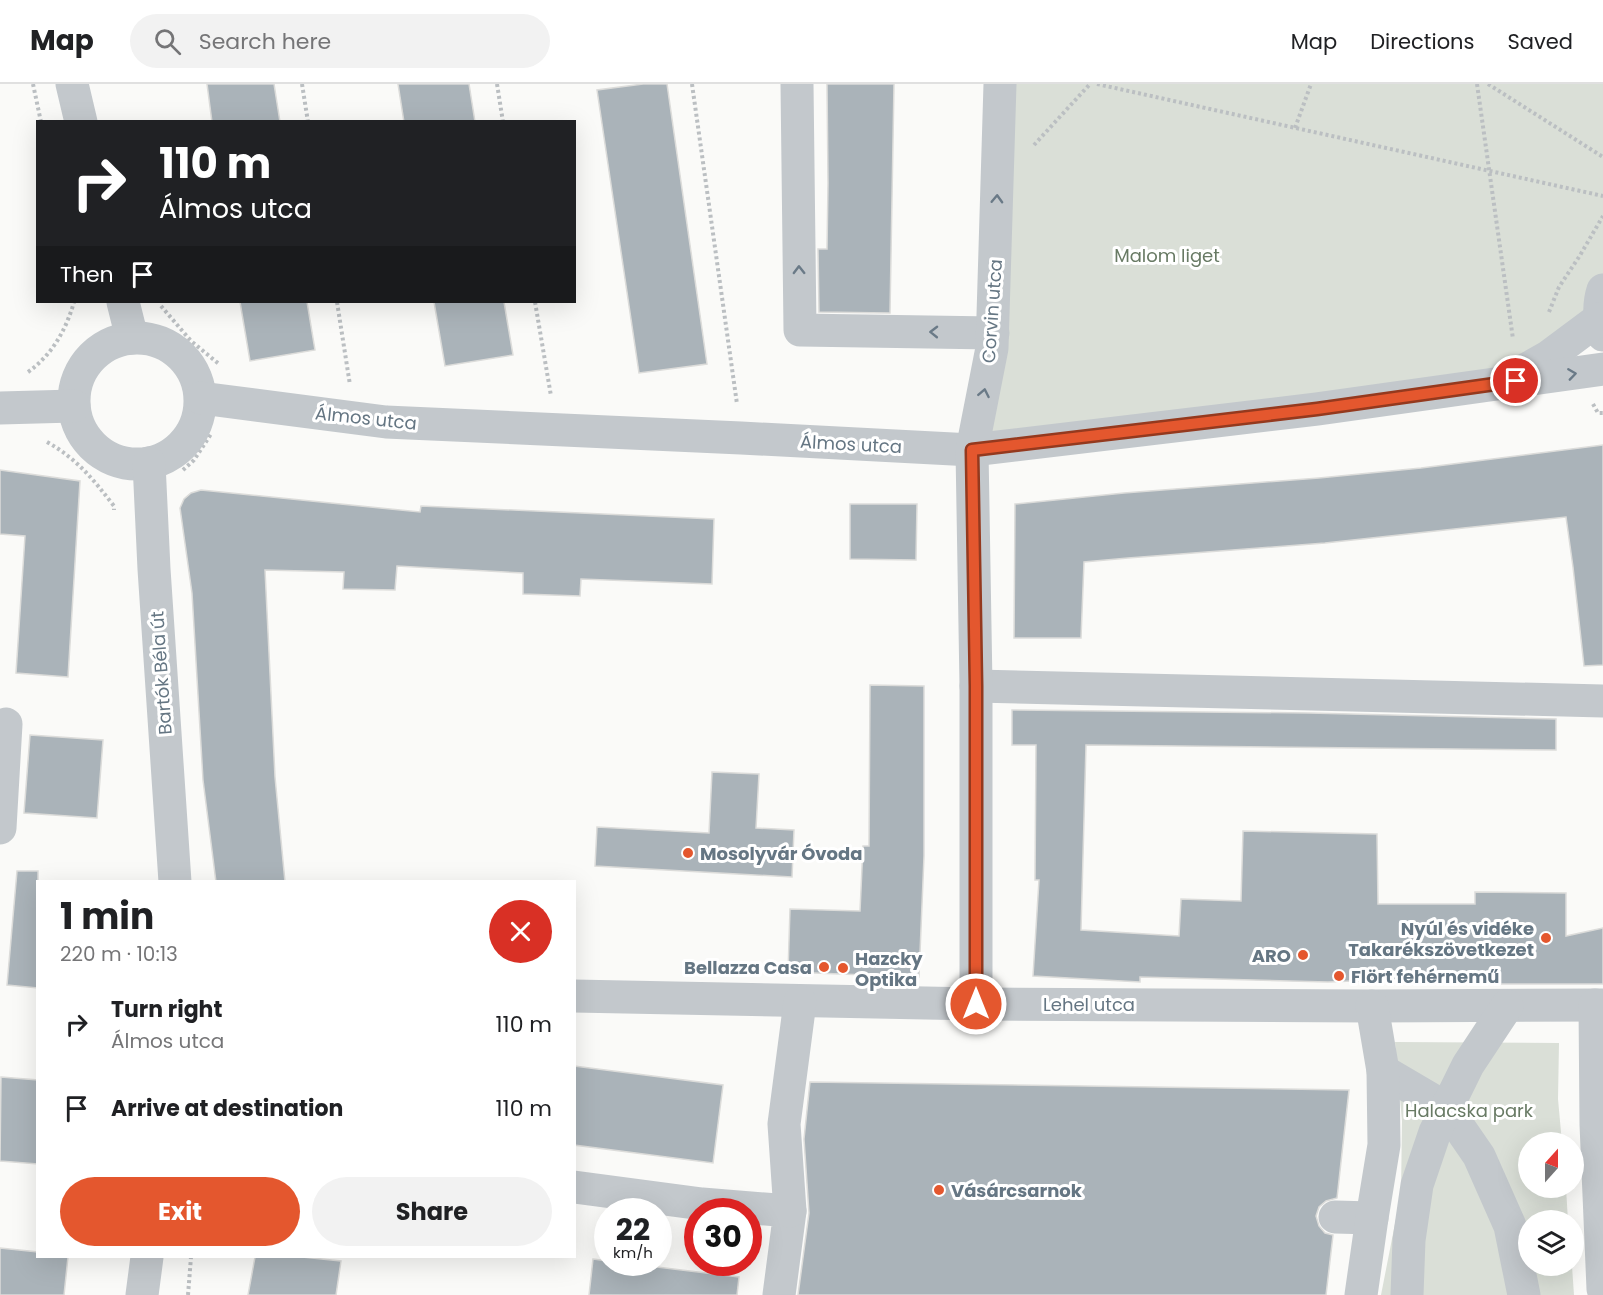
<!DOCTYPE html>
<html lang="en">
<head>
<meta charset="utf-8">
<style>
  body { margin:0; font-family:Poppins,sans-serif; background:#f2f2f2; color:#202124; height:100vh; display:flex; flex-direction:column; font-size:22px; white-space:nowrap }
  * { box-sizing:border-box; margin:0 }
  p { font-size:20px; color:#757577 }
  .icon { flex:none; width:33px; height:33px; fill:none; stroke:currentColor; stroke-width:2; stroke-linecap:round; stroke-linejoin:round }
  .map { position:relative; flex:1; overflow:hidden }
  .drawer { position:absolute; left:36px; top:796px; width:540px; height:378px; display:flex; flex-direction:column; background:#fff; border-radius:0px; box-shadow:0 6px 24px #0002 }
  .drawer>* { flex:none }
  .guide { position:absolute; left:36px; top:36px; width:540px; height:183px; border-radius:0px; box-shadow:0 6px 24px #0002; background:#202124; color:#fff; overflow:hidden }
  .needle { width:39px; rotate:21deg }
  .buttons { position:absolute; left:1518px; top:1048px; display:grid; gap:12px }
  .buttons a { display:grid; place-items:center; width:66px; height:66px; border-radius:50%; background:#fff; box-shadow:0 6px 24px #0002; font-size:30px }
  .speed { position:absolute; left:594px; top:1114px; display:flex; gap:12px; font-size:30px; font-weight:700; text-align:center }
  .speed>* { display:grid; place-content:center; width:78px; height:78px; border-radius:50%; background:#fff; box-shadow:0 6px 24px #0002; line-height:1 }
  .speed small { font-size:15px; font-weight:400 }
  .speed .limit { border:9px solid #d22; background:#fff; color:#111 }
  .pin { position:absolute; display:grid; place-items:center; width:51px; height:51px; color:#fff; margin:-26px; border:3px solid #fff; border-radius:50%; box-shadow:0 2px 6px #0007 }
  .me { position:absolute; width:66px; margin:-33px; rotate:0deg; stroke-linejoin:round; filter:drop-shadow(0 0 4px #0008) }
  .turn { display:flex; align-items:center; gap:21px; height:126px; padding:0 24px; font-size:27px }
  .turn .icon { width:78px; height:78px; stroke-width:2.5 }
  .turn b { display:block; font-size:42px; line-height:51px }
  .then { display:flex; align-items:center; height:57px; padding:0 24px; background:#0003; gap:12px; font-size:22px }
  .round { display:grid; place-items:center; flex:none; width:63px; height:63px; border-radius:32px; background:#f2f2f2 }
  .overview { display:flex; align-items:center; justify-content:space-between; height:102px; padding:0 24px }
  h1 { font-size:36px; font-weight:700; line-height:45px }
  .cta { display:flex; gap:12px; margin-top:auto; padding:12px 24px }
  .cta a { flex:1; height:69px; border-radius:36px; background:#e4572e; color:#fff; font-size:24px; font-weight:700; line-height:69px; text-align:center }
  .cta a+a { background:#f2f2f2; color:#202124 }
  ul { padding:0; list-style:none }
  li { display:flex; align-items:center; gap:18px; height:84px; padding:0 24px }
  li div { flex:1 }
  li b { display:block; font-size:22px }
  li em { font-style:normal }
  header { display:flex; align-items:center; gap:36px; box-sizing:border-box; height:84px; padding:0 30px; background:#fff; border-bottom:2px solid #e0e0e0 }
  header strong { font-size:28px }
  nav { display:flex; gap:33px; margin-inline-start:auto; font-size:21px }
  .search { width:420px; height:54px; background:#f2f2f2; display:flex; align-items:center; gap:15px; box-sizing:border-box; padding:0 21px; border-radius:33px; color:#757577; font-size:22px }
  .map>svg:first-child { display:block }
  .green { fill:#dadfd7 }
  .building { fill:#aab3b9; stroke:#dcdcda; stroke-width:1.5 }
  .lines { fill:none; stroke-linecap:round; stroke-linejoin:round }
  .path { stroke:#bbbfc2; stroke-width:4; stroke-dasharray:3 3; stroke-linecap:butt }
  .minor { stroke:#c3c8cc; stroke-width:33 }
  .oneway { stroke:#6a7a87 }
  .route-casing { stroke:#94391e; stroke-width:15 }
  .route { stroke:#e4572e; stroke-width:10 }
  .poi-dot { fill:#e4572e; stroke:#fff; stroke-width:2 }
  .labels { text-anchor:middle; dominant-baseline:central; stroke-width:6; stroke-linejoin:round; paint-order:stroke }
  .park-label { font-size:18px; fill:#687a64; stroke:#fff }
  .street-label { font-size:18px; fill:#657683; stroke:#fff }
  .poi-label { font-size:18px; font-weight:bold; fill:#657683; stroke:#fff; text-anchor:start }
</style>
</head>
<body>
<header>
<strong>Map</strong>
<div class="search"><svg class="icon" aria-label="search" viewBox="0 0 24 24"><circle cx="10" cy="10" r="6"/><path d="M15 15l6 6"/></svg>Search here</div>
<nav><a>Map</a><a>Directions</a><a>Saved</a></nav>
</header>
<div class="map">
<svg width="1603" height="1211" viewBox="0 0 1603 1211">
  <rect width="100%" height="100%" fill="#fafaf8"/>
  <g class="green">
    <path d="M 1000,0 L 1603,0 L 1603,206 L 1528,285 L 972,366 Z"/>
    <path d="M 1395,958 L 1559,959 L 1558,1015 L 1562,1059 L 1528,1059 L 1528,1104 L 1566,1104 L 1568,1137 L 1528,1137 L 1528,1182 L 1572,1182 L 1574,1211 L 1381,1211 L 1401,1109 L 1402,1037 Z"/>
  </g>
  <g class="building">
    <path d="M 207,0 L 274,0 L 280,38 L 212,38 Z"/>
    <path d="M 398,0 L 469,0 L 475,38 L 404,38 Z"/>
    <path d="M 643,0 L 667,0 L 707,280 L 639,289 L 597,6 Z"/>
    <path d="M 827,0 L 894,0 L 890,229 L 819,228 L 818,165 L 827,165 L 828,99 Z"/>
    <path d="M 240,218 L 307,218 L 315,266 L 250,277 Z"/>
    <path d="M 434,218 L 504,218 L 513,271 L 445,282 Z"/>
    <path d="M 1603,361 L 1603,581 L 1584,582 L 1573,483 L 1566,433 L 1325,459 L 1128,474 L 1084,478 L 1081,554 L 1014,554 L 1015,420 L 1124,409 L 1319,394 L 1421,384 Z"/>
    <path d="M 0,386 L 80,397 L 68,593 L 16,589 L 25,452 L 0,450 Z"/>
    <path d="M 201,406 L 420,428 L 421,422 L 714,435 L 712,500 L 581,495 L 580,512 L 523,510 L 523,489 L 397,482 L 395,506 L 343,505 L 344,488 L 265,486 L 275,693 L 285,798 L 216,798 L 203,696 L 192,509 L 180,424 L 184,415 L 191,409 Z"/>
    <path d="M 850,420 L 917,420 L 916,476 L 850,475 Z"/>
    <path d="M 870,601 L 924,602 L 924,772 L 919,893 L 788,888 L 790,825 L 860,827 L 863,762 L 869,762 Z"/>
    <path d="M 1012,626 L 1309,629 L 1556,635 L 1556,666 L 1086,661 L 1081,846 L 1179,852 L 1181,815 L 1241,817 L 1243,747 L 1377,750 L 1378,820 L 1475,820 L 1475,808 L 1566,809 L 1566,852 L 1603,844 L 1603,900 L 1476,900 L 1476,898 L 1378,896 L 1328,898 L 1140,893 L 1140,898 L 1033,892 L 1039,796 L 1035,796 L 1036,661 L 1012,661 Z"/>
    <path d="M 30,651 L 103,656 L 97,734 L 24,729 Z"/>
    <path d="M 712,688 L 759,690 L 756,744 L 794,746 L 792,793 L 595,782 L 597,743 L 709,749 Z"/>
    <path d="M 17,787 L 38,787 L 38,904 L 7,901 Z"/>
    <path d="M 574,982 L 723,1001 L 713,1079 L 574,1061 Z"/>
    <path d="M 1,993 L 38,996 L 38,1080 L 0,1077 Z"/>
    <path d="M 810,998 L 1349,1006 L 1337,1114 L 1326,1117 L 1319,1123 L 1316,1132 L 1319,1142 L 1325,1149 L 1333,1151 L 1326,1211 L 798,1211 L 809,1129 L 804,1055 Z"/>
    <path d="M 0,1164 L 38,1168 L 38,1173 L 68,1173 L 64,1211 L 0,1211 Z"/>
    <path d="M 255,1173 L 302,1173 L 341,1177 L 336,1211 L 248,1211 Z"/>
    <path d="M 593,1175 L 608,1177 L 608,1179 L 624,1179 L 739,1193 L 737,1211 L 589,1211 Z"/>
  </g>
  <g class="lines">
    <g class="path">
      <path d="M 33,0 L 41,38"/>
      <path d="M 302,0 L 308,38"/>
      <path d="M 497,0 L 503,38"/>
      <path d="M 692,0 L 737,320"/>
      <path d="M 1097,0 L 1603,112"/>
      <path d="M 1477,0 L 1513,255"/>
      <path d="M 1488,0 L 1603,73"/>
      <path d="M 1295,44 L 1311,0"/>
      <path d="M 1034,61 L 1090,0"/>
      <path d="M 337,218 L 350,301"/>
      <path d="M 535,218 L 551,312"/>
      <path d="M 161,222 L 191,257 L 219,280"/>
      <path d="M 1549,228 L 1559,203 L 1579,173 L 1603,132"/>
      <path d="M 28,288 C 52,271 66,246 74,218"/>
      <path d="M 1593,320 L 1598,329 L 1603,329"/>
      <path d="M 47,358 C 77,375 93,395 114,422 L 114,426"/>
      <path d="M 183,386 L 194,376 L 211,350"/>
      <path d="M 188,1211 L 191,1173"/>
    </g>
    <g class="minor">
      <path d="M 72,0 L 81,38"/>
      <path d="M 797,0 L 800,246 L 993,249"/>
      <path d="M 1603,206 C 1598,221 1599,235 1603,251"/>
      <path d="M 123,218 L 132,254"/>
      <circle cx="137" cy="317" r="63"/>
      <path d="M 1514,292 L 1548,273 L 1599,235"/>
      <path d="M 201,314 L 386,338 L 741,354 L 972,366 L 1317,325 L 1603,285"/>
      <path d="M 0,324 L 74,322"/>
      <path d="M 149,379 L 154,485 L 175,798"/>
      <path d="M 976,602 L 1603,617"/>
      <path d="M 0,744 L 6,640"/>
      <path d="M 574,912 L 976,920 L 1372,922 L 1603,921"/>
      <path d="M 976,920 L 976,602 L 972,366 L 992,264 L 1000,0"/>
      <path d="M 1595,921 L 1596,1040 L 1603,1205"/>
      <path d="M 1383,987 L 1446,1024 L 1479,1072 L 1510,1142 L 1524,1211"/>
      <path d="M 574,1103 L 702,1120 L 790,1127 L 779,1211"/>
      <path d="M 790,1127 L 784,1040 L 800,918"/>
      <path d="M 1335,1133 L 1372,1134"/>
      <path d="M 142,1211 L 147,1173"/>
      <path d="M 1361,1211 L 1372,1134 L 1384,1061 L 1383,987 L 1372,922"/>
      <path d="M 1407,1211 L 1409,1156 L 1417,1101 L 1435,1048 L 1468,981 L 1507,922"/>
    </g>
  </g>
  <defs><path id="oneway-chevron" d="M-2-3.5L2.5 0L-2 3.5" fill="none" stroke-width="1.6" stroke-linecap="round" stroke-linejoin="round" transform="scale(1.5)"/></defs>
  <g class="oneway">
    <use href="#oneway-chevron" transform="translate(997 115) rotate(-88)"/>
    <use href="#oneway-chevron" transform="translate(799 186) rotate(-91)"/>
    <use href="#oneway-chevron" transform="translate(934 248) rotate(-179)"/>
    <use href="#oneway-chevron" transform="translate(1572 290) rotate(-8)"/>
    <use href="#oneway-chevron" transform="translate(984 309) rotate(-79)"/>
  </g>
  <g class="lines">
    <g class="route-casing">
      <path id="route" d="M 976,920 L 976,602 L 972,366 L 1317,325 L 1516,297"/>
    </g>
    <use href="#route" class="route"/>
  </g>
  <g class="poi-dot">
    <circle cx="688" cy="769" r="6"/>
    <circle cx="1546" cy="854" r="6"/>
    <circle cx="1303" cy="871" r="6"/>
    <circle cx="824" cy="883" r="6"/>
    <circle cx="843" cy="884" r="6"/>
    <circle cx="1339" cy="892" r="6"/>
    <circle cx="939" cy="1106" r="6"/>
  </g>
  <g class="labels">
    <g class="park-label">
      <text x="1167" y="171">Malom liget</text>
      <text x="1469" y="1026">Halacska park</text>
    </g>
    <g class="street-label">
      <text transform="translate(992 227) rotate(-86)">Corvin utca</text>
      <text transform="translate(366 334) rotate(6)">Álmos utca</text>
      <text transform="translate(851 360) rotate(3)">Álmos utca</text>
      <text transform="translate(161 589) rotate(-94)">Bartók Béla út</text>
      <text x="1089" y="920">Lehel utca</text>
    </g>
    <g class="poi-label">
      <text x="700" y="769">Mosolyvár Óvoda</text>
      <text x="1534" y="844" text-anchor="end">Nyúl és vidéke<tspan x="1534" dy="21">Takarékszövetkezet</tspan></text>
      <text x="1291" y="871" text-anchor="end">ARO</text>
      <text x="855" y="874">Hazcky<tspan x="855" dy="21">Optika</tspan></text>
      <text x="812" y="883" text-anchor="end">Bellazza Casa</text>
      <text x="1351" y="892">Flört fehérnemű</text>
      <text x="951" y="1106">Vásárcsarnok</text>
    </g>
  </g>
</svg>
<div class="buttons">
<a><svg class="needle" viewBox="-14 -14 28 28"><path d="M0-13l5 13h-10z" fill="#e53935"/><path d="M0 13l5-13h-10z" fill="#757577"/></svg></a>
<a><svg class="icon" aria-label="layers" viewBox="0 0 24 24"><path d="M12 4l9 5-9 5-9-5zM3 14l9 5 9-5"/></svg></a>
</div>
<div class="speed"><div>22<small>km/h</small></div><div class="limit">30</div></div>
<div class="pin" style="left:1516px;top:297px;background:#d93025"><svg class="icon" aria-label="arrive" viewBox="0 0 24 24"><path d="M6 21V4h12l-3 4 3 4H6"/></svg></div>
<svg class="me" style="left:976px;top:920px" viewBox="-20 -20 40 40"><circle r="17" fill="#e4572e" stroke="#fff" stroke-width="3"/><path d="M0-11L8 9 0 5-8 9z" fill="#fff"/></svg>
<div class="guide">
<div class="turn"><svg class="icon" aria-label="right" viewBox="0 0 24 24"><path d="M7 20v-9h11M14 6l5 5-5 5"/></svg><div><b>110 m</b>Álmos utca</div></div>
<div class="then">Then<svg class="icon" aria-label="arrive" viewBox="0 0 24 24"><path d="M6 21V4h12l-3 4 3 4H6"/></svg></div>
</div>
<section class="drawer">
<div class="overview"><div><h1>1 min</h1><p>220 m · 10:13</p></div><a class="round" style="background:#d93025;color:#fff"><svg class="icon" aria-label="close" viewBox="0 0 24 24"><path d="M6 6l12 12M18 6L6 18"/></svg></a></div>
<ul>
<li><svg class="icon" aria-label="right" viewBox="0 0 24 24"><path d="M7 20v-9h11M14 6l5 5-5 5"/></svg><div><b>Turn right</b><p>Álmos utca</p></div><em>110 m</em></li>
<li><svg class="icon" aria-label="arrive" viewBox="0 0 24 24"><path d="M6 21V4h12l-3 4 3 4H6"/></svg><div><b>Arrive at destination</b></div><em>110 m</em></li>
</ul>
<div class="cta"><a>Exit</a><a>Share</a></div>
</section>
</div>
</body>
</html>
